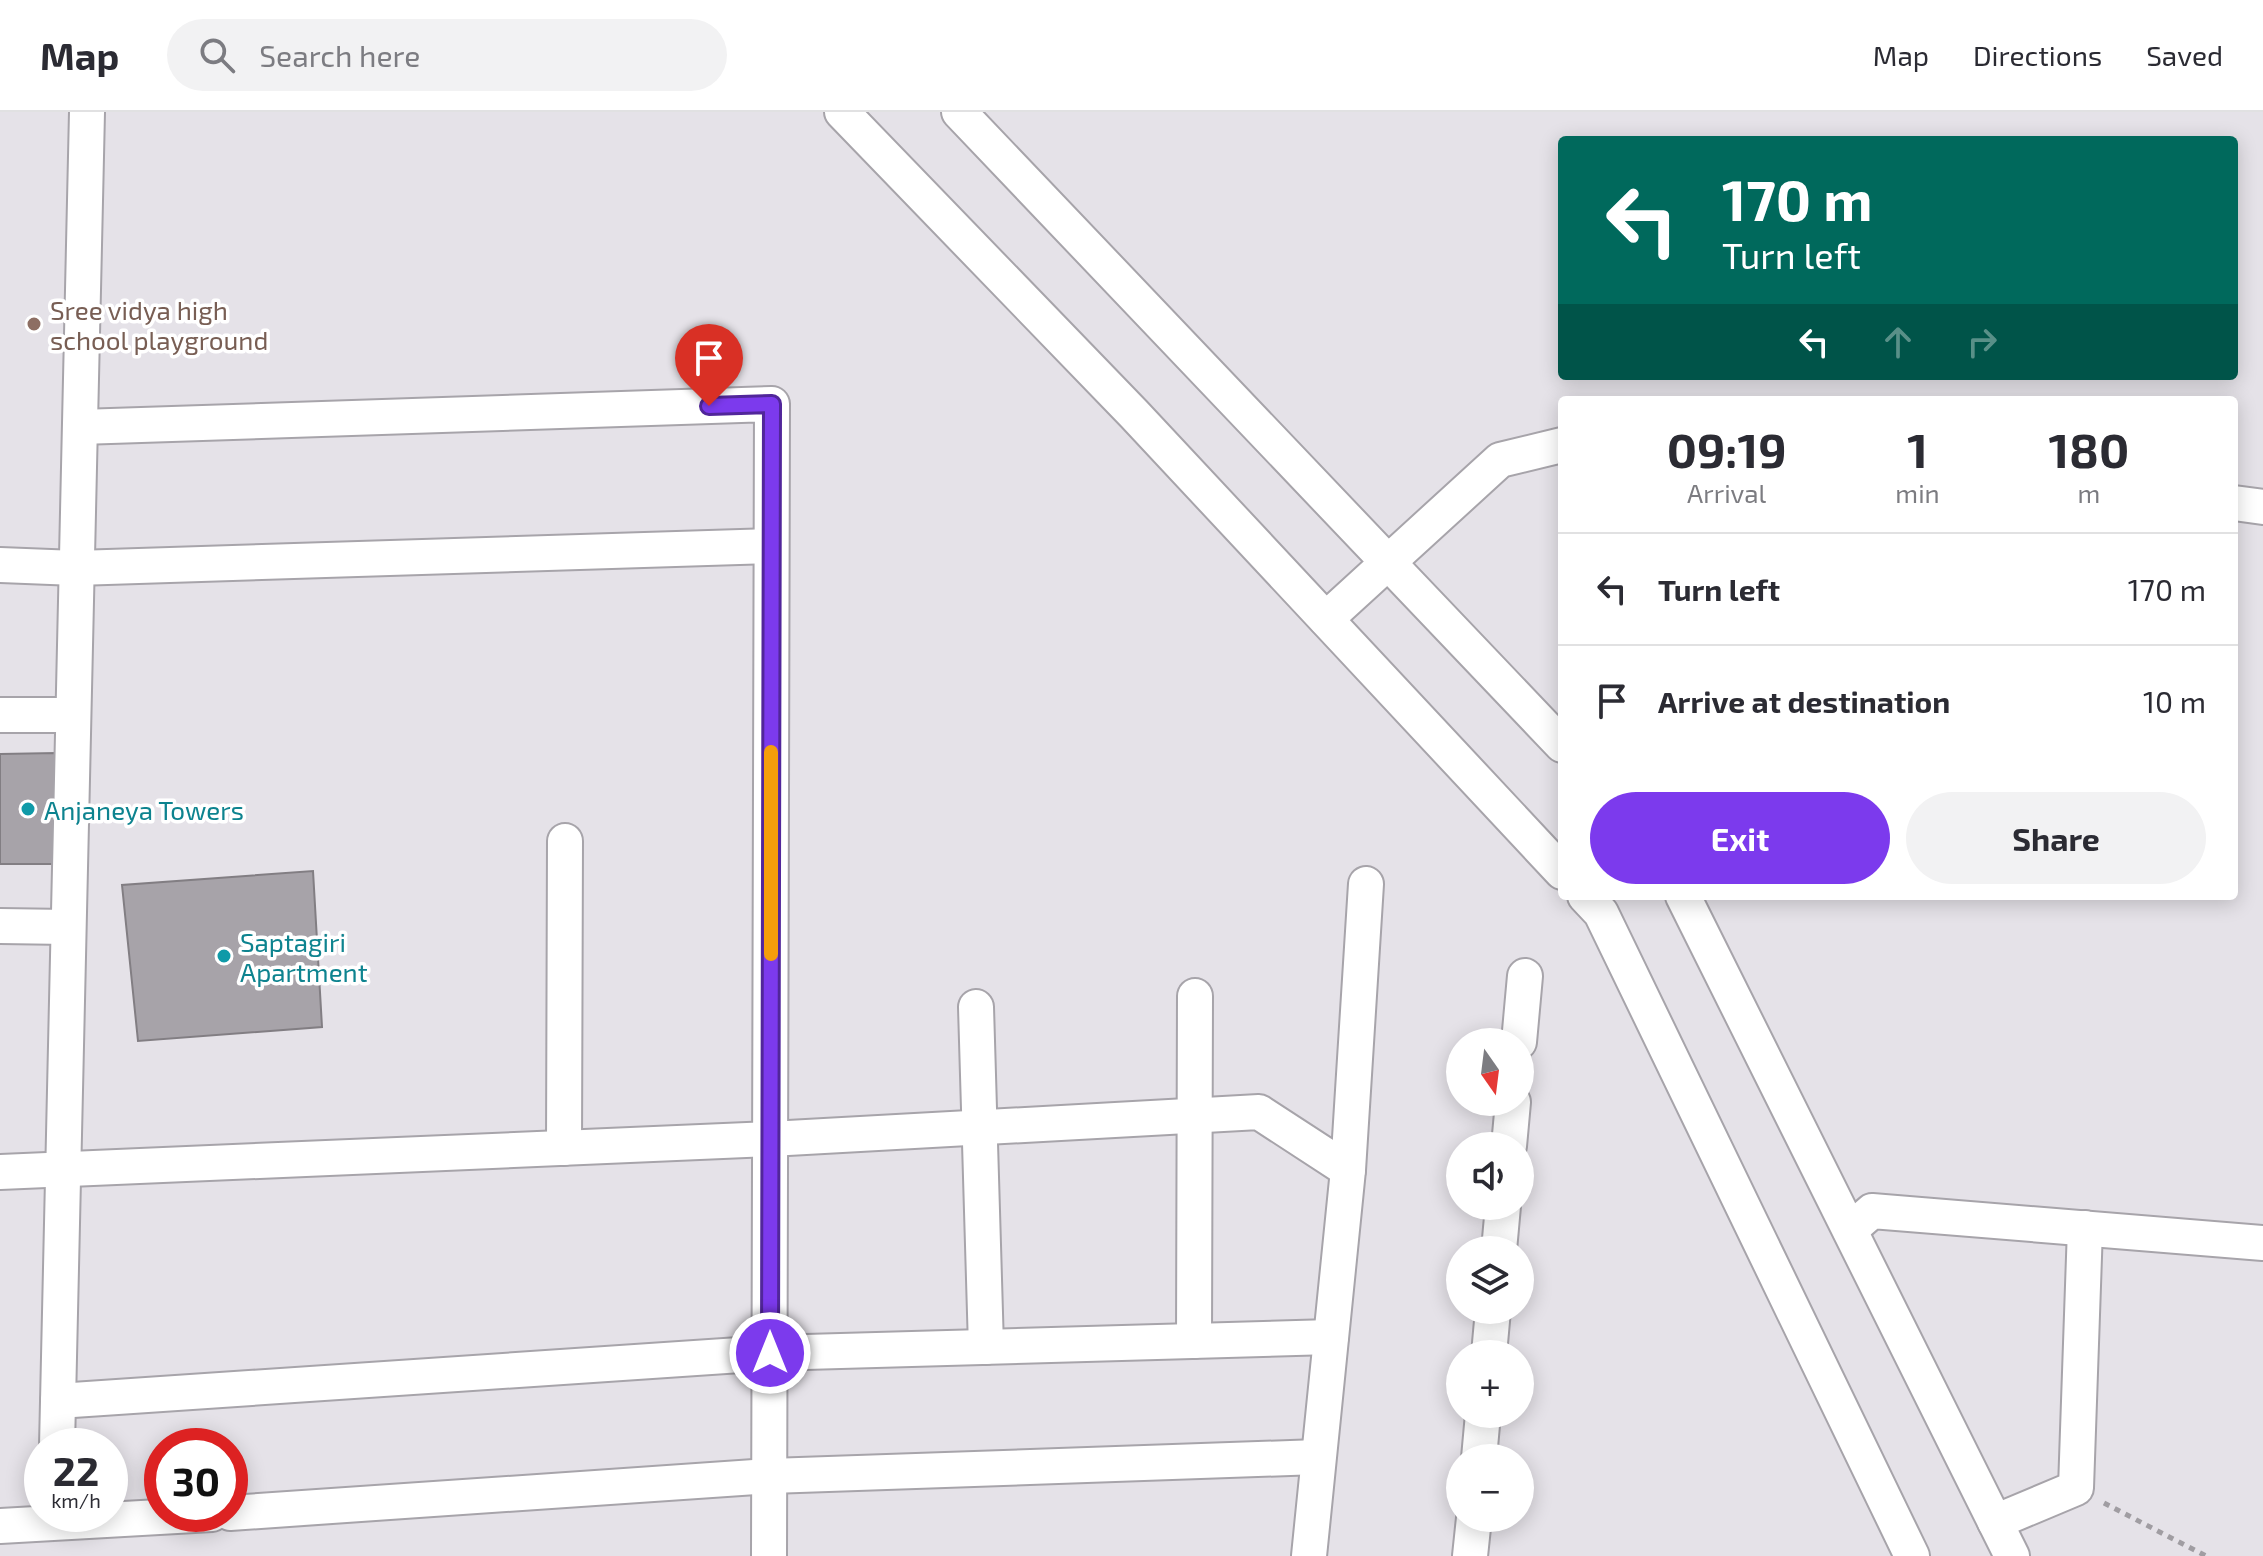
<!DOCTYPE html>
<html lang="en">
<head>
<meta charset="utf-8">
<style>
  body { margin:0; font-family:"Exo 2",sans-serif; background:#f2f2f3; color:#2b2b33; height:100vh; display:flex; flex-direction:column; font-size:30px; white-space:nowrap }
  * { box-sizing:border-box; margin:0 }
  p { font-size:26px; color:#7c7c81 }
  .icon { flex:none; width:44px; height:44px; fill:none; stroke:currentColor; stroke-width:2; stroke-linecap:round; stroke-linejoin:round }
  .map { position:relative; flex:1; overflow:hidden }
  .side { position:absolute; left:1558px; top:284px; width:680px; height:504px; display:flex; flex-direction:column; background:#fff; border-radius:8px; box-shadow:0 4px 20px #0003 }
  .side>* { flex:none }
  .hud { position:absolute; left:1558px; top:24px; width:680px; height:244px; border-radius:8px; box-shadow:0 4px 20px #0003; background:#00695c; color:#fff; overflow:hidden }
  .needle { width:52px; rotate:166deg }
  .controls { position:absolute; left:1446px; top:916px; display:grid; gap:16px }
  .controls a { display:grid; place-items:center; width:88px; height:88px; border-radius:50%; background:#fff; box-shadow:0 4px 20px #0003; font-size:40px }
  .speed { position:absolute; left:24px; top:1316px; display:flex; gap:16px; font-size:40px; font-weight:700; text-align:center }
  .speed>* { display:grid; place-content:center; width:104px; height:104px; border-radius:50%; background:#fff; box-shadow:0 4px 20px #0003; line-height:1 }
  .speed small { font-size:20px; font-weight:400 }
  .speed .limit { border:12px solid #d22; background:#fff; color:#111 }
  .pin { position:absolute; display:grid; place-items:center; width:68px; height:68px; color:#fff; margin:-82px -34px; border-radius:50% 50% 50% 0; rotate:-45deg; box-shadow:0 0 8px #0007 }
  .pin .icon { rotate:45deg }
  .me { position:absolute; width:88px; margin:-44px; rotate:0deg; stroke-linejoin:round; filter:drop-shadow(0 0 6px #0008) }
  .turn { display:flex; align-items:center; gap:28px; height:168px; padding:0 32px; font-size:36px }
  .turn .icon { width:104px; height:104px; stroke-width:2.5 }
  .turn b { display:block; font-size:56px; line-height:68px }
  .lanes { display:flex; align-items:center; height:76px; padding:0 32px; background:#0003; justify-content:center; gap:40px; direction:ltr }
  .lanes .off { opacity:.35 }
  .eta { display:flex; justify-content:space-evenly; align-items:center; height:136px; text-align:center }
  .eta b { font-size:48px; font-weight:700; line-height:56px }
  .button { display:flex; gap:16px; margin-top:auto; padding:16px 32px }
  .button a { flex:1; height:92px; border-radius:48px; background:#7c3aed; color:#fff; font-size:32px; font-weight:700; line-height:92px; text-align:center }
  .button a+a { background:#f2f2f3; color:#2b2b33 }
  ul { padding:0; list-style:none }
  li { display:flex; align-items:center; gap:24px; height:112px; padding:0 32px; border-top:2px solid #e1e1e2 }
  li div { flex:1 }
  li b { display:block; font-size:30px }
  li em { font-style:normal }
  header { display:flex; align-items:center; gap:48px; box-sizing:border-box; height:112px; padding:0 40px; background:#fff; border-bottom:2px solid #e1e1e2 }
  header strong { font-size:38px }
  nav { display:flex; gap:44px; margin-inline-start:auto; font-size:28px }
  .search { width:560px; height:72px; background:#f2f2f3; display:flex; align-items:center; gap:20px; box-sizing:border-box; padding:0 28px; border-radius:44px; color:#7c7c81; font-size:30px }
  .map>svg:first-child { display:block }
  .building { fill:#a7a3a9; stroke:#827e83; stroke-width:2 }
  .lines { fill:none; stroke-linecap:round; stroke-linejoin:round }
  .minor-casing { stroke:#a7a4aa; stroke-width:38 }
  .path { stroke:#a09da2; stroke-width:5; stroke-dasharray:6 6; stroke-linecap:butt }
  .minor { stroke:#fff; stroke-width:34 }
  .route-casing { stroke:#51269a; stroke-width:20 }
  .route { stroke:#7c3aed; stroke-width:14 }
  .slow { stroke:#f59e0b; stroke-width:14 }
  .education-dot { fill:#8d6e63; stroke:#fff; stroke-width:3 }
  .culture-dot { fill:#0f9aa8; stroke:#fff; stroke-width:3 }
  .labels { text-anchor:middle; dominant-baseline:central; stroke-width:7; stroke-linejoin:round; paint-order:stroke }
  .education-label { font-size:26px; fill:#785e54; stroke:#fff; text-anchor:start }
  .culture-label { font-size:26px; fill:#0d838f; stroke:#fff; text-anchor:start }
</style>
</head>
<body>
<header>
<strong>Map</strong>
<div class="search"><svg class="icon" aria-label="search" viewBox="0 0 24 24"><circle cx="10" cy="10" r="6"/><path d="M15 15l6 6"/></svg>Search here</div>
<nav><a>Map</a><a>Directions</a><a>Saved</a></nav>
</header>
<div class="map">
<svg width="2263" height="1444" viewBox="0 0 2263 1444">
  <rect width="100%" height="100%" fill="#e5e2e8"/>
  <g class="building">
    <path d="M 56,641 L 57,752 L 0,752 L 0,642 Z"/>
    <path d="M 313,759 L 322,915 L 138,929 L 122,773 Z"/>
  </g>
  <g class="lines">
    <g class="minor-casing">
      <g id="minor">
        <path d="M 842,0 L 1134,302 L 1562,760"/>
        <path d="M 959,0 L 1562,633"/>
        <path d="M 80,315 L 772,292 L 769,1444"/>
        <path d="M 2234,391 L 2263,395"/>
        <path d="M 0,453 L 76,456 L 771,434"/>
        <path d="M 1326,507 L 1500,348 L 1562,333"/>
        <path d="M 0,603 L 73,603"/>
        <path d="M 1585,784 L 1601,801 L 1912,1444"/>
        <path d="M 1683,784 L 2012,1444"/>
        <path d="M 0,814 L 68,815"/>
        <path d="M 976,895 L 986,1235"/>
        <path d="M 1519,930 L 1525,864"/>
        <path d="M 1509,1034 L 1513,990"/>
        <path d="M 564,1036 L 565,729"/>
        <path d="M 1348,1058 L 1366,772"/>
        <path d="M 0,1060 L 770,1027 L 1259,1000 L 1348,1058 L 1309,1444"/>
        <path d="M 1850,1118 L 1872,1099 L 2263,1131"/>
        <path d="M 1499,1138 L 1503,1094"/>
        <path d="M 1194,1229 L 1195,884"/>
        <path d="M 1489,1242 L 1493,1198"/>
        <path d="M 58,1289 L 770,1241 L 1331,1225"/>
        <path d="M 57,1334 L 87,0"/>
        <path d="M 1479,1346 L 1483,1302"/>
        <path d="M 230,1401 L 770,1364 L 1318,1345"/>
        <path d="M 1995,1410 L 2076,1376 L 2085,1116"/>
        <path d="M 0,1414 L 212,1402"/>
        <path d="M 1470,1444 L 1474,1406"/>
      </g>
    </g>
    <path class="path" d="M 2104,1391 L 2206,1444"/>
    <use href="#minor" class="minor"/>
  </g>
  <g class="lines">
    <g class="route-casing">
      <path id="route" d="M 709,294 L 772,292 L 770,1241"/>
    </g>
    <use href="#route" class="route"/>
    <path class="slow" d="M 771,842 L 771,640"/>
  </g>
  <circle class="education-dot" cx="34" cy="212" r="8"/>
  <g class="culture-dot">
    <circle cx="28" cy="697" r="8"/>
    <circle cx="224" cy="844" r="8"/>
  </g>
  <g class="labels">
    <g class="education-label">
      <text x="50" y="197">Sree vidya high<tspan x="50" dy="30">school playground</tspan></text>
    </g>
    <g class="culture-label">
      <text x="44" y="697">Anjaneya Towers</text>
      <text x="240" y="829">Saptagiri<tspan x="240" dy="30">Apartment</tspan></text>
    </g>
  </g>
</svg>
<div class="controls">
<a><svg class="needle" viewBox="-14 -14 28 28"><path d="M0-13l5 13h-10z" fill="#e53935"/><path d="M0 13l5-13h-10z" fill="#7c7c81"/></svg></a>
<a><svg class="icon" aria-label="sound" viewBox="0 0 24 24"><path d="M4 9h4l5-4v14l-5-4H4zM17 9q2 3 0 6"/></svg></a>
<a><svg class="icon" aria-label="layers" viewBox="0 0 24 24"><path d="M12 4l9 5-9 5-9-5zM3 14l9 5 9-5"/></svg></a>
<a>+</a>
<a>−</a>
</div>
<div class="speed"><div>22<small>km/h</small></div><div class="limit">30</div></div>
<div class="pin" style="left:709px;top:294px;background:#d93025"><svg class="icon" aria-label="arrive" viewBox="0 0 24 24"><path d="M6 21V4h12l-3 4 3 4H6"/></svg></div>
<svg class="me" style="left:770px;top:1241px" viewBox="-20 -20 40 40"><circle r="17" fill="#7c3aed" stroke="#fff" stroke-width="3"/><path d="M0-11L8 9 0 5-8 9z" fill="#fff"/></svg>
<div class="hud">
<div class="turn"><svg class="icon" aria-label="left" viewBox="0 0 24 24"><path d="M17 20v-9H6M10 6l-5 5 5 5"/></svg><div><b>170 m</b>Turn left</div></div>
<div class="lanes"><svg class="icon" aria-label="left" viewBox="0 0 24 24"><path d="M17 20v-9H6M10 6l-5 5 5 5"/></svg><svg class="icon off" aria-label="ahead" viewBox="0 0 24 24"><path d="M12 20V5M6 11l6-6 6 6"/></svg><svg class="icon off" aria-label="right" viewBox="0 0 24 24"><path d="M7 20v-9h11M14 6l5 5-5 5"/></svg></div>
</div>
<section class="side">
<div class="eta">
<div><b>09:19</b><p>Arrival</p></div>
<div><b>1</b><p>min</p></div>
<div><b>180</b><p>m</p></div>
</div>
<ul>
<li><svg class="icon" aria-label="left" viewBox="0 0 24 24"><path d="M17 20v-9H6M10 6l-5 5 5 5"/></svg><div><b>Turn left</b></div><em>170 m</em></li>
<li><svg class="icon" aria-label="arrive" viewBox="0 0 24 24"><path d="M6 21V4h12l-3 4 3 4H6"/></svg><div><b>Arrive at destination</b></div><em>10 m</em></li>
</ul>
<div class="button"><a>Exit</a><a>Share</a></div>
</section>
</div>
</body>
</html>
